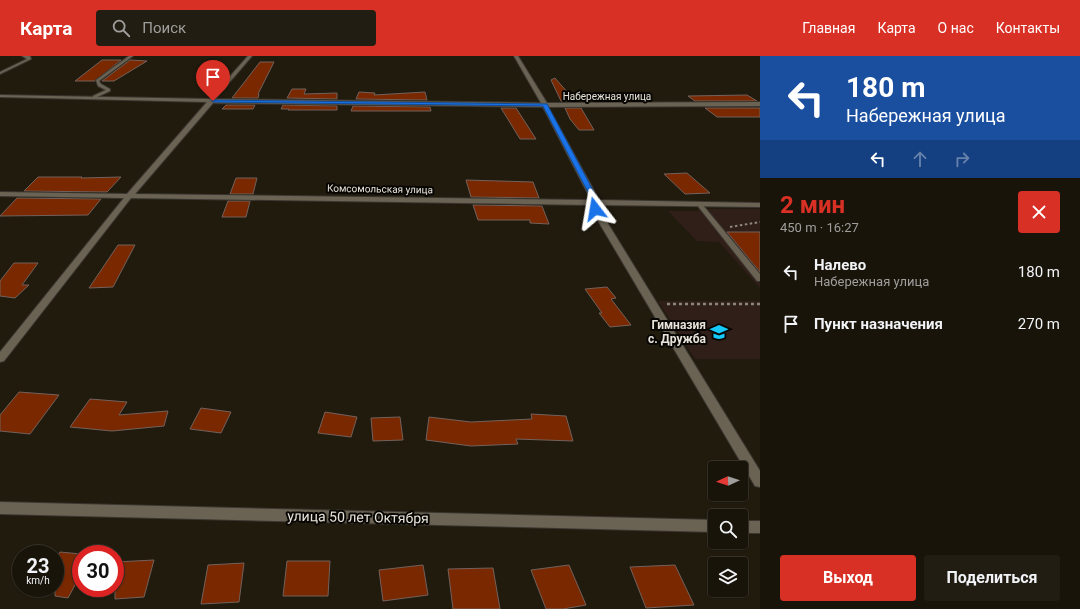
<!DOCTYPE html>
<html lang="ru">
<head>
<meta charset="utf-8">
<style>
  body { margin:0; font-family:Roboto,sans-serif; background:#221d13; color:#f1f3f6; height:100vh; display:flex; flex-direction:column; font-size:15px; white-space:nowrap }
  * { box-sizing:border-box; margin:0 }
  p { font-size:13px; color:#9f9e9c }
  .icon { flex:none; width:22px; height:22px; fill:none; stroke:currentColor; stroke-width:2; stroke-linecap:round; stroke-linejoin:round }
  .map { position:relative; flex:1; overflow:hidden }
  .details { display:flex; flex-direction:column; background:#19140a; width:320px }
  .details>* { flex:none }
  .guide { background:#1a4fa0; color:#fff; overflow:hidden }
  .needle { width:26px; rotate:267deg }
  .buttons { position:absolute; left:708px; top:405px; display:grid; gap:8px }
  .buttons a { display:grid; place-items:center; width:40px; height:40px; border-radius:4px; background:#19140a; box-shadow:0 1px 3px #0004,0 0 0 1px #37332b; font-size:20px }
  .speed { position:absolute; left:12px; top:489px; display:flex; gap:8px; font-size:20px; font-weight:700; text-align:center }
  .speed>* { display:grid; place-content:center; width:52px; height:52px; border-radius:50%; background:#19140a; box-shadow:0 1px 3px #0004,0 0 0 1px #37332b; line-height:1 }
  .speed small { font-size:10px; font-weight:400 }
  .speed .limit { border:6px solid #d22; background:#fff; color:#111 }
  .pin { position:absolute; display:grid; place-items:center; width:34px; height:34px; color:#fff; margin:-41px -17px; border-radius:50% 50% 50% 0; rotate:-45deg; box-shadow:0 0 4px #0007 }
  .pin .icon { rotate:45deg }
  .me { position:absolute; width:44px; margin:-22px; rotate:346deg; stroke-linejoin:round; filter:drop-shadow(0 0 3px #0008) }
  .turn { display:flex; align-items:center; gap:14px; height:84px; padding:0 20px; font-size:18px }
  .turn .icon { width:52px; height:52px; stroke-width:2.5 }
  .turn b { display:block; font-size:28px; line-height:34px }
  .lanes { display:flex; align-items:center; height:38px; padding:0 20px; background:#0003; justify-content:center; gap:20px; direction:ltr }
  .lanes .off { opacity:.35 }
  .round { display:grid; place-items:center; flex:none; width:42px; height:42px; border-radius:4px; background:#221d13 }
  .headline { display:flex; align-items:center; justify-content:space-between; height:68px; padding:0 20px }
  h1 { font-size:24px; font-weight:700; line-height:30px; color:#d93025 }
  .primary-button { display:flex; gap:8px; margin-top:auto; padding:8px 20px }
  .primary-button a { flex:1; height:46px; border-radius:4px; background:#d93025; color:#fff; font-size:16px; font-weight:700; line-height:46px; text-align:center }
  .primary-button a+a { background:#221d13; color:#f1f3f6 }
  ul { padding:0; list-style:none }
  li { display:flex; align-items:center; gap:12px; height:52px; padding:0 20px }
  li div { flex:1 }
  li b { display:block; font-size:15px }
  li em { font-style:normal }
  header { display:flex; align-items:center; gap:24px; box-sizing:border-box; height:56px; padding:0 20px; background:#d93025; color:#fff }
  header strong { font-size:19px }
  nav { display:flex; gap:22px; margin-inline-start:auto; font-size:14px }
  .search { width:280px; height:36px; background:#221d13; display:flex; align-items:center; gap:10px; box-sizing:border-box; padding:0 14px; border-radius:4px; color:#9f9e9c; font-size:15px }
  main { display:flex; flex:1; min-height:0 }
  .map>svg:first-child { display:block }
  .education { fill:#301e19 }
  .building { fill:#792800; stroke:#73615b }
  .lines { fill:none; stroke-linecap:round; stroke-linejoin:round }
  .lane-casing { stroke:#3b3730; stroke-width:2 }
  .street-casing { stroke:#3b3730; stroke-width:2 }
  .path-far1 { stroke:#8d887d; stroke-width:2; stroke-dasharray:2.5 2.5; stroke-linecap:butt }
  .path { stroke:#8d887d; stroke-width:2.5; stroke-dasharray:3 3; stroke-linecap:butt }
  .lane { fill:#6a6354; fill-rule:evenodd }
  .street { fill:#6a6354; fill-rule:evenodd }
  .route { fill:#1a73e8; stroke:#114b97 }
  .labels { text-anchor:middle; dominant-baseline:central; stroke-width:4; stroke-linejoin:round; paint-order:stroke }
  .far-street-label { font-size:10px; fill:#e7e3da; stroke:#080603 }
  .poi-label { font-size:12px; font-weight:bold; fill:#e7e3da; stroke:#080603; text-anchor:end }
  .near-street-label { font-size:14px; fill:#e7e3da; stroke:#080603 }
</style>
</head>
<body>
<header>
<strong>Карта</strong>
<div class="search"><svg class="icon" aria-label="search" viewBox="0 0 24 24"><circle cx="10" cy="10" r="6"/><path d="M15 15l6 6"/></svg>Поиск</div>
<nav><a>Главная</a><a>Карта</a><a>О нас</a><a>Контакты</a></nav>
</header>
<main>
<div class="map">
<svg width="760" height="553" viewBox="0 0 760 553">
  <rect width="100%" height="100%" fill="#211b0e"/>
  <g class="education">
    <path d="M 698,153 L 760,153 L 760,232 L 719,186 L 697,185 L 668,155 L 699,155 Z"/>
    <path d="M 658,245 L 760,245 L 760,303 L 695,303 Z"/>
  </g>
  <g class="building">
    <path d="M 102,4 L 121,4 L 95,25 L 75,25 Z"/>
    <path d="M 130,4 L 147,5 L 114,25 L 102,25 Z"/>
    <path d="M 260,6 L 274,6 L 258,38 L 259,38 L 258,42 L 232,42 Z"/>
    <path d="M 555,22 L 575,45 L 561,45 L 551,24 Z"/>
    <path d="M 292,33 L 306,33 L 304,38 L 337,37 L 337,43 L 287,42 Z"/>
    <path d="M 359,36 L 375,37 L 374,39 L 425,36 L 427,44 L 356,43 Z"/>
    <path d="M 747,39 L 757,45 L 695,45 L 688,40 Z"/>
    <path d="M 226,49 L 255,49 L 253,53 L 222,53 Z"/>
    <path d="M 283,49 L 337,50 L 337,54 L 288,54 L 289,53 L 281,53 Z"/>
    <path d="M 353,50 L 430,51 L 431,55 L 351,55 Z"/>
    <path d="M 501,52 L 516,52 L 536,83 L 520,83 Z"/>
    <path d="M 565,52 L 581,52 L 594,74 L 579,74 L 570,63 Z"/>
    <path d="M 705,52 L 760,52 L 760,61 L 717,61 Z"/>
    <path d="M 687,117 L 710,137 L 685,138 L 664,118 Z"/>
    <path d="M 38,121 L 82,121 L 81,122 L 121,121 L 107,136 L 24,135 Z"/>
    <path d="M 257,122 L 253,138 L 230,138 L 236,122 Z"/>
    <path d="M 466,124 L 533,126 L 539,142 L 471,141 Z"/>
    <path d="M 17,142 L 101,143 L 88,159 L 0,160 Z"/>
    <path d="M 228,145 L 250,145 L 246,161 L 222,161 Z"/>
    <path d="M 473,149 L 542,150 L 549,168 L 530,167 L 530,164 L 478,164 Z"/>
    <path d="M 727,176 L 760,176 L 760,216 Z"/>
    <path d="M 118,189 L 135,189 L 113,231 L 89,232 Z"/>
    <path d="M 14,207 L 38,207 L 22,229 L 29,229 L 15,242 L 0,240 L 0,225 Z"/>
    <path d="M 607,231 L 616,242 L 611,243 L 631,269 L 610,271 L 599,257 L 602,257 L 585,233 Z"/>
    <path d="M 19,336 L 59,339 L 30,378 L 0,375 L 0,359 Z"/>
    <path d="M 90,343 L 127,346 L 119,359 L 168,355 L 164,370 L 112,375 L 70,371 Z"/>
    <path d="M 201,352 L 231,356 L 221,377 L 190,373 Z"/>
    <path d="M 325,356 L 357,361 L 351,381 L 318,377 Z"/>
    <path d="M 531,358 L 566,360 L 573,385 L 516,383 L 518,388 L 471,390 L 426,384 L 429,361 L 471,366 L 532,363 Z"/>
    <path d="M 400,361 L 403,384 L 373,385 L 371,362 Z"/>
    <path d="M 60,496 L 81,498 L 81,518 L 68,542 L 55,540 L 55,504 Z"/>
    <path d="M 154,504 L 144,541 L 115,543 L 115,506 Z"/>
    <path d="M 287,505 L 330,505 L 328,540 L 283,540 Z"/>
    <path d="M 244,507 L 239,546 L 201,548 L 208,509 Z"/>
    <path d="M 423,509 L 428,539 L 383,545 L 379,514 Z"/>
    <path d="M 569,509 L 586,549 L 563,553 L 546,553 L 531,514 Z"/>
    <path d="M 675,509 L 694,549 L 646,552 L 630,511 Z"/>
    <path d="M 493,512 L 500,553 L 453,553 L 448,513 Z"/>
  </g>
  <g class="lines">
    <g class="lane-casing">
      <g id="lane">
        <path d="M 22,0 L 30,0 L 31,3 L 0,18 L 0,16 L 27,3 Z"/>
        <path d="M 129,0 L 133,0 L 99,25 L 101,28 L 110,33 L 110,35 L 95,42 L 93,42 L 93,40 L 106,34 L 98,30 L 96,24 Z"/>
        <path d="M 699,146 L 701,147 L 760,218 L 760,225 L 757,225 L 697,149 L 697,147 Z"/>
      </g>
    </g>
    <g class="street-casing">
      <g id="street">
        <path d="M 248,0 L 252,0 L 215,43 L 541,47 L 514,0 L 518,0 L 547,47 L 760,46 L 760,50 L 548,51 L 597,140 L 597,144 L 760,147 L 760,151 L 598,149 L 599,153 L 760,415 L 760,431 L 755,430 L 591,153 L 591,149 L 131,142 L 4,305 L 0,306 L 0,296 L 124,142 L 0,140 L 0,136 L 127,138 L 207,46 L 0,41 L 0,39 L 210,43 ZM 213,47 L 543,51 L 589,140 L 590,144 L 135,138 Z"/>
        <path d="M 0,446 L 715,464 L 715,476 L 0,458 Z"/>
        <rect x="741" y="465" width="19" height="12"/>
      </g>
    </g>
    <path class="path-far1" d="M 730,171 L 760,166"/>
    <path class="path" d="M 667,248 L 760,248"/>
    <use href="#lane" class="lane"/>
    <use href="#street" class="street"/>
  </g>
  <path class="route" d="M 211,44 L 547,48 L 596,140 L 598,153 L 595,155 L 592,153 L 590,140 L 543,50 L 213,46 Z"/>
  <defs>
    <g id="school-bare" transform="scale(1.38)"><path d="M0-5L7-2L0 1L-7-2ZM-4 1L0 2.5L4 1V4Q0 6-4 4Z" fill="#18cafc" stroke="#080603" stroke-width="2.5" paint-order="stroke"/></g>
  </defs>
  <g fill-rule="evenodd">
    <use href="#school-bare" x="719" y="276"/>
  </g>
  <g class="labels">
    <g class="far-street-label">
      <text x="607" y="40">Набережная улица</text>
      <text transform="translate(380 133) rotate(1)">Комсомольская улица</text>
    </g>
    <g class="poi-label">
      <text x="706" y="269">Гимназия<tspan x="706" dy="14">с. Дружба</tspan></text>
    </g>
    <g class="near-street-label">
      <text transform="translate(358 461) rotate(1)">улица 50 лет Октября</text>
    </g>
  </g>
</svg>
<div class="buttons">
<a><svg class="needle" viewBox="-14 -14 28 28"><path d="M0-13l5 13h-10z" fill="#e53935"/><path d="M0 13l5-13h-10z" fill="#9f9e9c"/></svg></a>
<a><svg class="icon" aria-label="search" viewBox="0 0 24 24"><circle cx="10" cy="10" r="6"/><path d="M15 15l6 6"/></svg></a>
<a><svg class="icon" aria-label="layers" viewBox="0 0 24 24"><path d="M12 4l9 5-9 5-9-5zM3 14l9 5 9-5"/></svg></a>
</div>
<div class="speed"><div>23<small>km/h</small></div><div class="limit">30</div></div>
<div class="pin" style="left:213px;top:45px;background:#d93025"><svg class="icon" aria-label="arrive" viewBox="0 0 24 24"><path d="M6 21V4h12l-3 4 3 4H6"/></svg></div>
<svg class="me" style="left:595px;top:153px" viewBox="-20 -20 40 40"><path d="M0-17L14 15 0 8-14 15z" fill="#1a73e8" stroke="#fff" stroke-width="4"/></svg>
</div>
<section class="details">
<div class="guide">
<div class="turn"><svg class="icon" aria-label="left" viewBox="0 0 24 24"><path d="M17 20v-9H6M10 6l-5 5 5 5"/></svg><div><b>180 m</b>Набережная улица</div></div>
<div class="lanes"><svg class="icon" aria-label="left" viewBox="0 0 24 24"><path d="M17 20v-9H6M10 6l-5 5 5 5"/></svg><svg class="icon off" aria-label="ahead" viewBox="0 0 24 24"><path d="M12 20V5M6 11l6-6 6 6"/></svg><svg class="icon off" aria-label="right" viewBox="0 0 24 24"><path d="M7 20v-9h11M14 6l5 5-5 5"/></svg></div>
</div>
<div class="headline"><div><h1>2 мин</h1><p>450 m · 16:27</p></div><a class="round" style="background:#d93025;color:#fff"><svg class="icon" aria-label="close" viewBox="0 0 24 24"><path d="M6 6l12 12M18 6L6 18"/></svg></a></div>
<ul>
<li><svg class="icon" aria-label="left" viewBox="0 0 24 24"><path d="M17 20v-9H6M10 6l-5 5 5 5"/></svg><div><b>Налево</b><p>Набережная улица</p></div><em>180 m</em></li>
<li><svg class="icon" aria-label="arrive" viewBox="0 0 24 24"><path d="M6 21V4h12l-3 4 3 4H6"/></svg><div><b>Пункт назначения</b></div><em>270 m</em></li>
</ul>
<div class="primary-button"><a>Выход</a><a>Поделиться</a></div>
</section>
</main>
</body>
</html>
